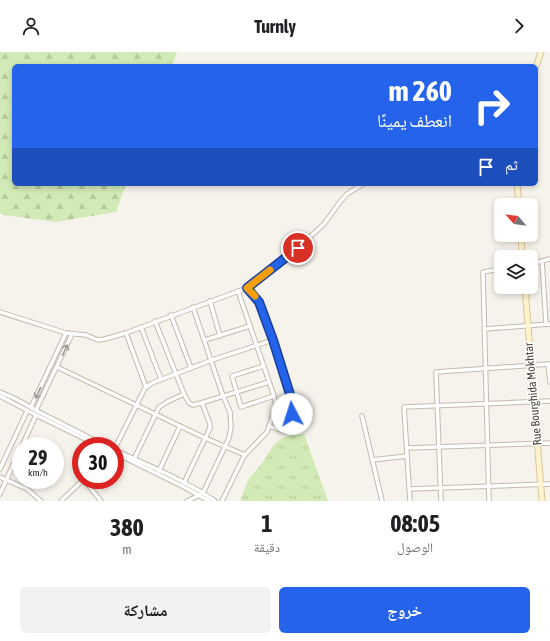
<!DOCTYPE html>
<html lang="ar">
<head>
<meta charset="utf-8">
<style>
  body { margin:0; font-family:"Asap Condensed","Noto Naskh Arabic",sans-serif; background:#f2f2f2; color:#202124; direction:rtl; height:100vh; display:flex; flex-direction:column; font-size:15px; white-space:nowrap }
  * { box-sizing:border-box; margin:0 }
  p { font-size:13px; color:#757577 }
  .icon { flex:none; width:22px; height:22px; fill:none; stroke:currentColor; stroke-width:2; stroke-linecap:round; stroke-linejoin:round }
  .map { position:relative; height:449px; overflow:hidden; direction:ltr }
  .panel { display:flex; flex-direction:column; background:#fff; flex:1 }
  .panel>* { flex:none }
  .banner { position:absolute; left:12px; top:12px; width:526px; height:122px; border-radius:6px; box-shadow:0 2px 6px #0003; direction:rtl; background:#2563eb; color:#fff; overflow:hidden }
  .needle { width:26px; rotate:298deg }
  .fabs { position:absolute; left:494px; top:146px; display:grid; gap:8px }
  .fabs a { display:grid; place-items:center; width:44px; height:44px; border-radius:6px; background:#fff; box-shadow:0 2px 6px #0003; font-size:20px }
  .speed { position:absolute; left:12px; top:385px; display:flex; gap:8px; font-size:20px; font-weight:700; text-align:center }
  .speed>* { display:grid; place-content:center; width:52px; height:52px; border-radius:50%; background:#fff; box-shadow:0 2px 6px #0003; line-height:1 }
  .speed small { font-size:10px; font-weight:400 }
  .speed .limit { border:6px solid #d22; background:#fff; color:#111 }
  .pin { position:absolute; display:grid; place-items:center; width:34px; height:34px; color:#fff; margin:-17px; border:2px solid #fff; border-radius:50%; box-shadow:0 1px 4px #0007 }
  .me { position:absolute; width:44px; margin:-22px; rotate:355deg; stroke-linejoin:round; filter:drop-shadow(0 0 3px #0008) }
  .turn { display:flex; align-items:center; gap:14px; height:84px; padding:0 20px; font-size:18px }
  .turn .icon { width:52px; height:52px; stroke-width:2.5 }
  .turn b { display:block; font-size:28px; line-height:34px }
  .then { display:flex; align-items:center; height:38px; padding:0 20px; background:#0003; gap:8px; font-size:15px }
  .eta { display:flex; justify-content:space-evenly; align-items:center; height:68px; text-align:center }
  .eta b { font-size:24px; font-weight:700; line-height:28px }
  .primary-button { display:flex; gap:8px; margin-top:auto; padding:8px 20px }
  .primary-button a { flex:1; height:46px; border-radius:6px; background:#2563eb; color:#fff; font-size:16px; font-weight:700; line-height:46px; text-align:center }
  .primary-button a+a { background:#f2f2f2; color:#202124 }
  header { display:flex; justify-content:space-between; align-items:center; height:52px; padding:0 20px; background:#fff; font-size:18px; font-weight:700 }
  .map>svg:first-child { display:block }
  .grass { fill:url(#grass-tufts) }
  .forest { fill:url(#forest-firs) }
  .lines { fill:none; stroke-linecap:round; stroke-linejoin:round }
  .minor-casing { stroke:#c2bbae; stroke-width:5.5 }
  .secondary-casing { stroke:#d6c79b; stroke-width:7 }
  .minor { stroke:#fff; stroke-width:3.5 }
  .secondary { stroke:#fff3cd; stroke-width:5 }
  .oneway { stroke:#9c9892 }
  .route-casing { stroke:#184099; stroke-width:10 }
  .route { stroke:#2563eb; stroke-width:7 }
  .slow { stroke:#f59e0b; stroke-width:7 }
  .labels { text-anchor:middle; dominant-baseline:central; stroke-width:3; stroke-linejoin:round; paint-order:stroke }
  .street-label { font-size:12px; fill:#4b4439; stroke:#fff }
</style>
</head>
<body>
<header><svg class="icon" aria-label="forward" viewBox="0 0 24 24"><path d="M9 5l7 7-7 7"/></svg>Turnly<svg class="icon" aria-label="person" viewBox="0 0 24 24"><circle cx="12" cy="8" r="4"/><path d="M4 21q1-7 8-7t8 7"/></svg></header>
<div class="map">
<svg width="550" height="449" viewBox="0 0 550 449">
  <defs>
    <pattern id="grass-tufts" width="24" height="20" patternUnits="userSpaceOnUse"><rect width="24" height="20" fill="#d2eab5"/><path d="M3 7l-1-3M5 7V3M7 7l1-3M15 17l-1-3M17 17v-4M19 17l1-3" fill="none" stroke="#b6ca9c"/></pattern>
    <pattern id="forest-firs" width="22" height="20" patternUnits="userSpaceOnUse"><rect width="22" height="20" fill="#d2eab5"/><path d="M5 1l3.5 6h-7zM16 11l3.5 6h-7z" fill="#b6ca9c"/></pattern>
  </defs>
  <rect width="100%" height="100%" fill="#f6f3ec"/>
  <path class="grass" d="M 297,382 L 304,382 L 328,449 L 240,449 L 248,428 L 263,410 L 273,394 L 279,388 L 287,384 Z"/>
  <path class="forest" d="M 0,0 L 177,0 L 172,14 L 14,14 L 14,132 L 126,132 L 116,160 L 56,170 L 4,163 L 0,161 Z"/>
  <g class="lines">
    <g class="minor-casing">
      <g id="minor">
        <path d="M 542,209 L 546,272"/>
        <path d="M 531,212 L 550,207"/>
        <path d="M 247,236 L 259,250 L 273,288 L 293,352 L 292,362 L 286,380 L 269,374"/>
        <path d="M 210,249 L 220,284"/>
        <path d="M 193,255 L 223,344 L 230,360 L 231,375 L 229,386 L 203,441"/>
        <path d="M 0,260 L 66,281 L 86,283 L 98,288 L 105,287 L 126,281 L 247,236 L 298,196 L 324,172 L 340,150 L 347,142 L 363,132"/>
        <path d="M 171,263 L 191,316"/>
        <path d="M 155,269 L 184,342 L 189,351 L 193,353 L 201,351 L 269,330"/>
        <path d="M 141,275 L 161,327"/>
        <path d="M 485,277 L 550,272"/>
        <path d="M 126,281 L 146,335"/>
        <path d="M 205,288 L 250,274"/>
        <path d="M 548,312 L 550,330"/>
        <path d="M 264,314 L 232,324 L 241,355 L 274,344"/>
        <path d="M 57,315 L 205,386 L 245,403"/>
        <path d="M 0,340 L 16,347 L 39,360 L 106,394"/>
        <path d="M 0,344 L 36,363 L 99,394"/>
        <path d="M 31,355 L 66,281"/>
        <path d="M 36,358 L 72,282"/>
        <path d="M 362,364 L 382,449"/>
        <path d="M 22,394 L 36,363"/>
        <path d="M 115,396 L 145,336 L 152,331 L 212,308 L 273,288"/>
        <path d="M 407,396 L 550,391"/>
        <path d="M 115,398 C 149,414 185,428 215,449"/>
        <path d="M 115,401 L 184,435 L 209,449"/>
        <path d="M 134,407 L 159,355 L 167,350 L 184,342"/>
        <path d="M 372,408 L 407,404"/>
        <path d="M 0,417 L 27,359"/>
        <path d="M 159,419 L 180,374"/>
        <path d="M 0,425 L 27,437 L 41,449"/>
        <path d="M 84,428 L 101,449"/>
        <path d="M 184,431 L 210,376 L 210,372 L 202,351"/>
        <path d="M 409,437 L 550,432"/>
        <path d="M 0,442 L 21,395"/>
        <path d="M 61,449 L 83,428"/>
        <path d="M 187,449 L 200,443"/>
        <path d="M 222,449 L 244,404 L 267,380 L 276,354 L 274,344 L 238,239"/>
        <path d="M 410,449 L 404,355 L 550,349"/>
        <path d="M 441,449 L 436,320 L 550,312"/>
        <path d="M 489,449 L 483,220 L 501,217"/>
      </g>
    </g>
    <g class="secondary-casing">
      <g id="secondary">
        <path d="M 536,15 L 541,0"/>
        <path d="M 517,132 L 519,153"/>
        <path d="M 521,183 L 522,205"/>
        <path d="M 525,235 L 542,449"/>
      </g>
    </g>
    <use href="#minor" class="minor"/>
    <use href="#secondary" class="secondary"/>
  </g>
  <defs><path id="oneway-shaft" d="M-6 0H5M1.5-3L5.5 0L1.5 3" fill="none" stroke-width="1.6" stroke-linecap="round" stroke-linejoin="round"/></defs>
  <g class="oneway">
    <use href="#oneway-shaft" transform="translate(65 298) rotate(-65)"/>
    <use href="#oneway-shaft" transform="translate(38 341) rotate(115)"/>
  </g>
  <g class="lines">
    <g class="route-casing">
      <path id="route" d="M 292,362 L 293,352 L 273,288 L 259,250 L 247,236 L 298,196"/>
    </g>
    <use href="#route" class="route"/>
    <path class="slow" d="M 255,244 L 247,236 L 270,218"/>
  </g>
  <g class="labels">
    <g class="street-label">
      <text transform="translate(533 342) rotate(-95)">Rue Bourghida Mokhtar</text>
    </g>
  </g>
</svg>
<div class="fabs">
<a><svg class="needle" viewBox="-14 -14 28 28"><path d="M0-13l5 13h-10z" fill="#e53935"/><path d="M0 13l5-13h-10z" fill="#757577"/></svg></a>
<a><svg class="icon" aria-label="layers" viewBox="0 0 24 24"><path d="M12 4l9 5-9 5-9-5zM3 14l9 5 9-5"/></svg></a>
</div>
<div class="speed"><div>29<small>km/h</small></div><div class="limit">30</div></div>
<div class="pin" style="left:298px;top:196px;background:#d93025"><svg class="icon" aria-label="arrive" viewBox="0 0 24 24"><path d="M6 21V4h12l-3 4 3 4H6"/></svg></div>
<svg class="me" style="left:292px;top:362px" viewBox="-20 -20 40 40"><circle r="19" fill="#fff"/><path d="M0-13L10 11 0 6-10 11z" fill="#2563eb"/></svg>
<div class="banner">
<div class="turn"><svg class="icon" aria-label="right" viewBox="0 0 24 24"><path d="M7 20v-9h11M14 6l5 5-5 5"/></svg><div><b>260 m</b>انعطف يمينًا</div></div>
<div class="then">ثم<svg class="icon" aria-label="arrive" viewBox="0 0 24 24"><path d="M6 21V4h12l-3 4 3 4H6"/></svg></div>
</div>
</div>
<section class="panel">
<div class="eta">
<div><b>08:05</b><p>الوصول</p></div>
<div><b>1</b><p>دقيقة</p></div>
<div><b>380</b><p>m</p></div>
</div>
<div class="primary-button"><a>خروج</a><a>مشاركة</a></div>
</section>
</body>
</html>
